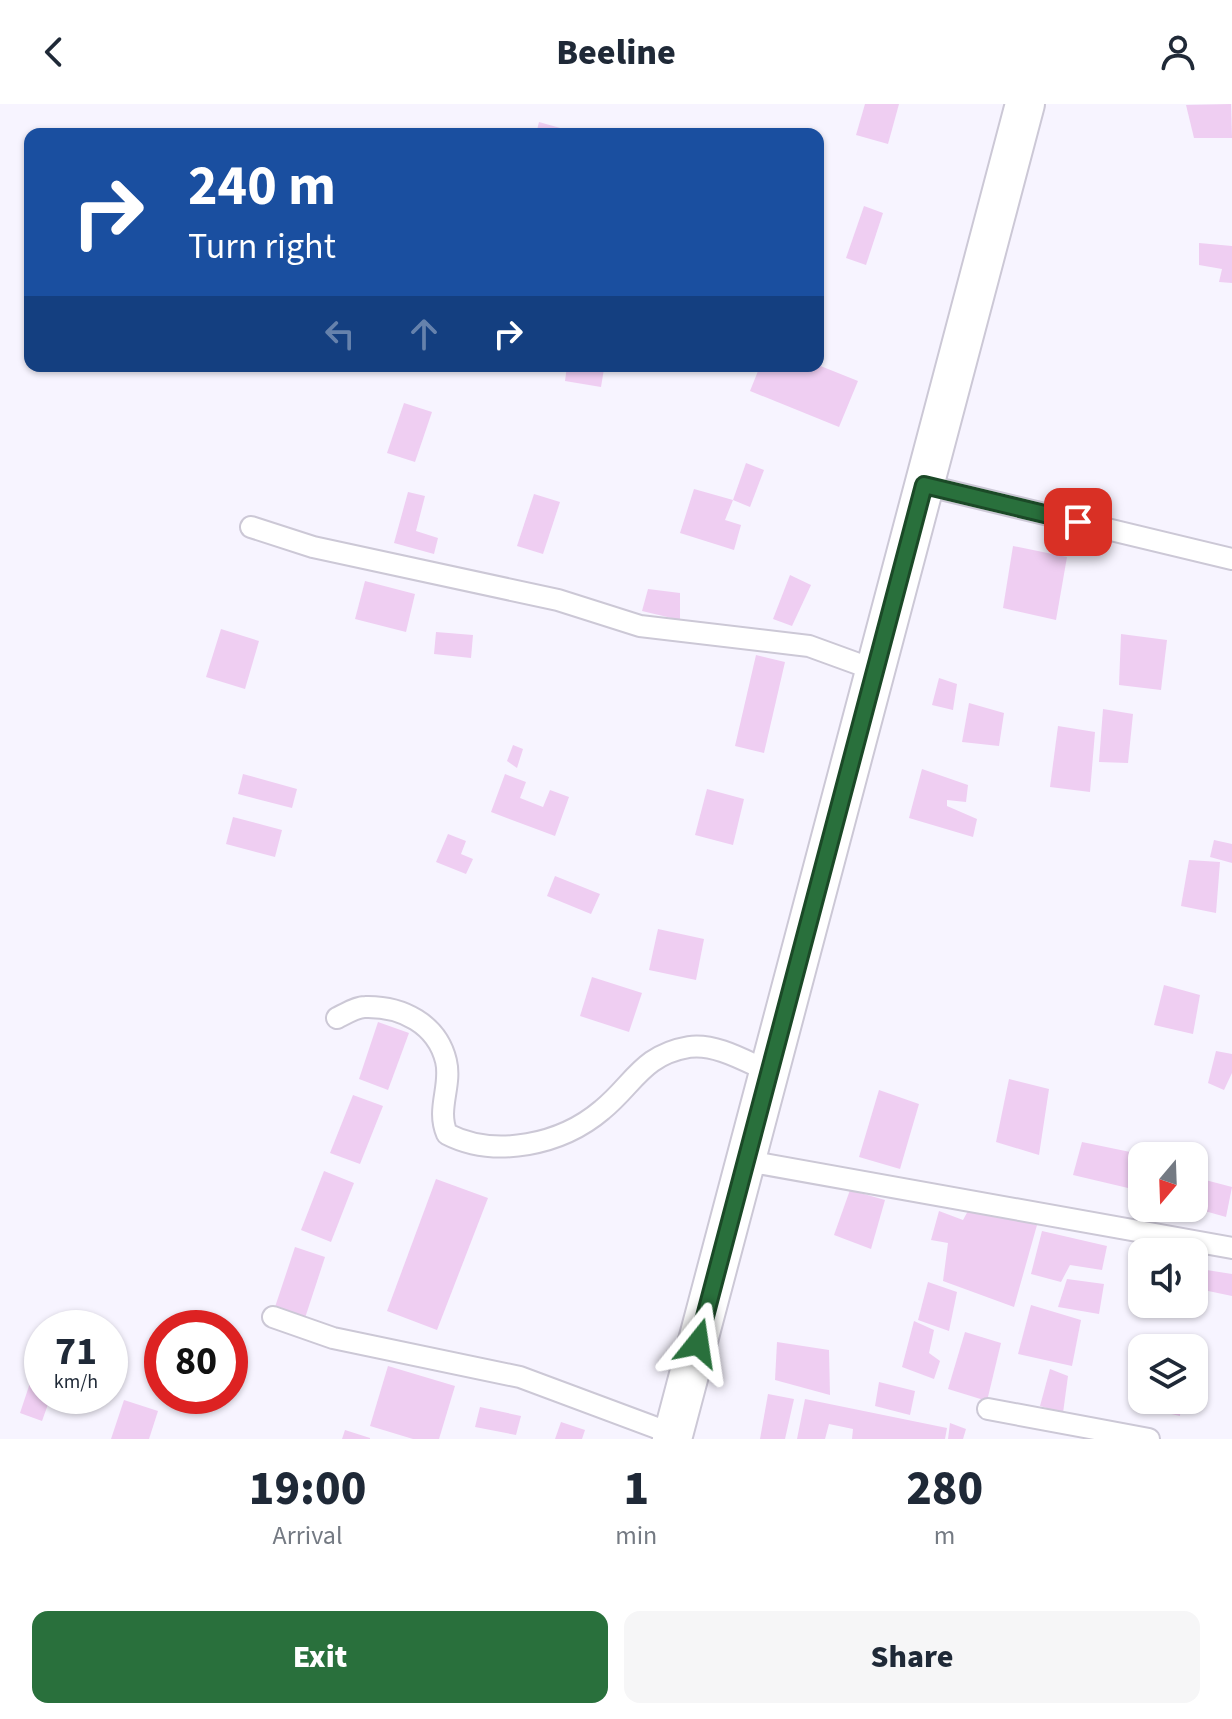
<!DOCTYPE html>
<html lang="en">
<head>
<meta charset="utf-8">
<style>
  body { margin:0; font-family:"Source Sans 3",sans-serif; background:#f6f6f7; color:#1f2937; height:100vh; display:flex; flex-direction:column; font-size:30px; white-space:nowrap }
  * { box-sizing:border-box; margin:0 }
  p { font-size:26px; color:#747a83 }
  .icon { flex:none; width:44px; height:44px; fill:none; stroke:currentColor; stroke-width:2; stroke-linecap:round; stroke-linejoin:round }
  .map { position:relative; height:1335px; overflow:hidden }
  .side { display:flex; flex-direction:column; background:#fff; flex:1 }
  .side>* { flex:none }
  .banner { position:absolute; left:24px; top:24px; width:800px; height:244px; border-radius:16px; box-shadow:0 2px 6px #0004; background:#1a4fa0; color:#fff; overflow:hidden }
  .needle { width:52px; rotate:199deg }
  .controls { position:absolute; left:1128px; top:1038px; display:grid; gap:16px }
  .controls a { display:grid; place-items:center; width:80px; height:80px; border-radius:16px; background:#fff; box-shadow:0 2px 6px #0004; font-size:40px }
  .speed { position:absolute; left:24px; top:1206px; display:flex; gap:16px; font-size:40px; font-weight:700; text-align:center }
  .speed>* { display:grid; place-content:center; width:104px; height:104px; border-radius:50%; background:#fff; box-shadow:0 2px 6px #0004; line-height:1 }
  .speed small { font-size:20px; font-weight:400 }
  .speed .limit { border:12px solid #d22; background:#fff; color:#111 }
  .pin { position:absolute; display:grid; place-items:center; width:68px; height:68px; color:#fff; margin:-34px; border-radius:16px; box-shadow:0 4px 12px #0006 }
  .me { position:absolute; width:88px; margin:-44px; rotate:15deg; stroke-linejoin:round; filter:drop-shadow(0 0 6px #0008) }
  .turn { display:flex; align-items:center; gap:28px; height:168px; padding:0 32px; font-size:36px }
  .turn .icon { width:104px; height:104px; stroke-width:2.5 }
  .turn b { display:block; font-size:56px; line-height:68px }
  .lanes { display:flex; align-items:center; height:76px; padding:0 32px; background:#0003; justify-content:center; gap:40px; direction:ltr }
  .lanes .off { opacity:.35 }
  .eta { display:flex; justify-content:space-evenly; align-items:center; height:136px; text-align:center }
  .eta b { font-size:48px; font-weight:800; line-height:56px }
  .cta { display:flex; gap:16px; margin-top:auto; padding:16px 32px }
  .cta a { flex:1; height:92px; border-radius:16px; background:#29703c; color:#fff; font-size:32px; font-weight:800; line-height:92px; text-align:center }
  .cta a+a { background:#f6f6f7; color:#1f2937 }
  header { display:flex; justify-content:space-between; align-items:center; height:104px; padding:0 32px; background:#fff; font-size:36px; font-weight:800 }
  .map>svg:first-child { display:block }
  .building { fill:#efcef2 }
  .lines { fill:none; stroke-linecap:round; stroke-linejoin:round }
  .street-casing { stroke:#ccc8d6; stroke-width:24 }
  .highway-casing { stroke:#ccc8d6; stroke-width:42 }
  .street { stroke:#fff; stroke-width:20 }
  .highway { stroke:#fff; stroke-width:38 }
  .route-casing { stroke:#1b4927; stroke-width:20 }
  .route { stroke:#29703c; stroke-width:14 }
</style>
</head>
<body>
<header><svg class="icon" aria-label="back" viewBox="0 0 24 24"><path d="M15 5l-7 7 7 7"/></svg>Beeline<svg class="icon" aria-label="person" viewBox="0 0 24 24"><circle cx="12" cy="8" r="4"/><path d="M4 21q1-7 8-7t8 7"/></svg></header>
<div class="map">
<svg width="1232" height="1335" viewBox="0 0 1232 1335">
  <rect width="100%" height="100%" fill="#f7f4ff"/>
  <g class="building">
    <path d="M 865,0 L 899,0 L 888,40 L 856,31 Z"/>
    <path d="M 1231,0 L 1232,34 L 1194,34 L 1186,1 Z"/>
    <path d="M 539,18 L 578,29 L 578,30 L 536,30 Z"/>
    <path d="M 864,102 L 883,109 L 866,161 L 846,154 Z"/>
    <path d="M 1199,139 L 1232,142 L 1232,179 L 1219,178 L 1222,165 L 1199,161 Z"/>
    <path d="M 818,261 L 858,277 L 839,323 L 750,287 L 760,262 Z"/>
    <path d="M 567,262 L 604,265 L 601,283 L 565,277 Z"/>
    <path d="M 404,299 L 432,308 L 415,358 L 387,349 Z"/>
    <path d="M 746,359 L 764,366 L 750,403 L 733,396 Z"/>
    <path d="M 694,385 L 733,396 L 725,416 L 741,421 L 734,446 L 680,429 Z"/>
    <path d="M 408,388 L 425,392 L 416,427 L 438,434 L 434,450 L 394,439 Z"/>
    <path d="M 534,390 L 560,398 L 543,450 L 517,442 Z"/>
    <path d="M 1013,442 L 1067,453 L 1056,516 L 1003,504 Z"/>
    <path d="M 790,471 L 811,481 L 792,522 L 773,515 Z"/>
    <path d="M 365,477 L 415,490 L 406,528 L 355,515 Z"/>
    <path d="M 648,485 L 680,489 L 680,516 L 642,507 Z"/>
    <path d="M 221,525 L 259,537 L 245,585 L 206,573 Z"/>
    <path d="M 436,528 L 473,531 L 471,554 L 434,550 Z"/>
    <path d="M 1121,530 L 1167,536 L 1161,586 L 1119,581 Z"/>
    <path d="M 756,551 L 785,558 L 764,649 L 735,642 Z"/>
    <path d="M 939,574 L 957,580 L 953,606 L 932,601 Z"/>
    <path d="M 969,599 L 1004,609 L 999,642 L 962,638 Z"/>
    <path d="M 1103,605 L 1133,610 L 1128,659 L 1099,658 Z"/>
    <path d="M 1058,622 L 1095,628 L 1090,688 L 1050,683 Z"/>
    <path d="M 513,641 L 523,645 L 517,664 L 507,657 Z"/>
    <path d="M 922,665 L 968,681 L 966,698 L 947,696 L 947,702 L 977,715 L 973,733 L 909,714 Z"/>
    <path d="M 243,670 L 297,685 L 292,704 L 238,690 Z"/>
    <path d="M 505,670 L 526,678 L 520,694 L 543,703 L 550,686 L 569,693 L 555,732 L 491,708 Z"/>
    <path d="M 707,685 L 744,695 L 733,741 L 695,731 Z"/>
    <path d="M 233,713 L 282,726 L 275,753 L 226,740 Z"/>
    <path d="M 448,730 L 466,737 L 461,750 L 473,755 L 466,770 L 436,758 Z"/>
    <path d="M 1214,736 L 1232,740 L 1232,759 L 1210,753 Z"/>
    <path d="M 1189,756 L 1220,758 L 1216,809 L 1181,802 Z"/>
    <path d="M 555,772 L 600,790 L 591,810 L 547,792 Z"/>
    <path d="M 658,825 L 704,835 L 696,876 L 649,866 Z"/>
    <path d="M 592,873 L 642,889 L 629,928 L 580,912 Z"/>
    <path d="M 1164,881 L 1200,891 L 1193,930 L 1154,921 Z"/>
    <path d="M 378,918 L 409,929 L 388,986 L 359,975 Z"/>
    <path d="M 1216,947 L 1232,950 L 1232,969 L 1224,986 L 1208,979 Z"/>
    <path d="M 1009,975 L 1049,985 L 1039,1051 L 996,1038 Z"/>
    <path d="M 879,986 L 919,1000 L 900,1065 L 859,1053 Z"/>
    <path d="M 353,991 L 383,1002 L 360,1060 L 330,1049 Z"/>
    <path d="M 1082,1038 L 1135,1049 L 1128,1084 L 1073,1071 Z"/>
    <path d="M 324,1067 L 354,1079 L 331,1138 L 301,1126 Z"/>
    <path d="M 1194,1073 L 1232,1083 L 1226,1113 L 1194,1104 Z"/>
    <path d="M 436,1075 L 488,1094 L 437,1226 L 387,1207 Z"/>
    <path d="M 850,1086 L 885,1096 L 871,1145 L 834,1131 Z"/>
    <path d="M 969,1105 L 1037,1121 L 1014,1203 L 943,1177 L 948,1139 L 931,1136 L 939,1107 L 963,1116 Z"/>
    <path d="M 1042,1127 L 1107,1142 L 1102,1166 L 1070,1161 L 1061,1178 L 1031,1170 Z"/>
    <path d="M 295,1143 L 325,1153 L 305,1214 L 275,1203 Z"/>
    <path d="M 1194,1164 L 1232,1170 L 1232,1192 L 1194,1184 Z"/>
    <path d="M 1067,1175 L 1104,1180 L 1099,1210 L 1058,1203 Z"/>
    <path d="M 928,1178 L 957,1188 L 949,1227 L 918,1216 Z"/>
    <path d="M 1031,1201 L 1081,1216 L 1072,1262 L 1018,1250 Z"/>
    <path d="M 914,1217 L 934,1226 L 929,1249 L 940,1257 L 934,1275 L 902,1263 Z"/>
    <path d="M 965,1228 L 1001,1239 L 987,1297 L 948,1285 Z"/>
    <path d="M 777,1238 L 829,1246 L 830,1291 L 775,1276 Z"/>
    <path d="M 388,1262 L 455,1282 L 439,1335 L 413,1335 L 370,1322 Z"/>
    <path d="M 1050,1265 L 1068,1272 L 1063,1309 L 1040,1302 Z"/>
    <path d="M 33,1270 L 42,1273 L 42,1292 L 51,1292 L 42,1317 L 20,1309 Z"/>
    <path d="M 879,1278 L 915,1287 L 910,1311 L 875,1302 Z"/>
    <path d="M 1135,1279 L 1142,1280 L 1142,1296 L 1181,1296 L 1180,1312 L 1136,1302 Z"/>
    <path d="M 768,1290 L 794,1295 L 785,1335 L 760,1335 Z"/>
    <path d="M 805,1295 L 947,1324 L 945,1335 L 852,1335 L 853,1325 L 829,1320 L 825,1335 L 797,1335 Z"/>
    <path d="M 124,1296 L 158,1307 L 149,1335 L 111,1335 Z"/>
    <path d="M 480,1303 L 521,1312 L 516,1331 L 475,1323 Z"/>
    <path d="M 561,1318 L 585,1326 L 582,1335 L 555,1335 Z"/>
    <path d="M 950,1319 L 966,1325 L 963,1335 L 948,1335 Z"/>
    <path d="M 345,1326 L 370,1334 L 370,1335 L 342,1335 Z"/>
  </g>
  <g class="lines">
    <g class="street-casing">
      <g id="street">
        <path d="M 924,381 L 1232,455"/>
        <path d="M 251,423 L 313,443 L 558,496 L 640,522 L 809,542 L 875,566"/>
        <path d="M 337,914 C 345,910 356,903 365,903 C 402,902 437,920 446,957 C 452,982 436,1005 447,1030 C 496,1055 562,1040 602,1006 C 634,980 642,951 689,943 C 716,939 747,958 770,968"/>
        <path d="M 747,1057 L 1232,1144"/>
        <path d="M 273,1213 L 333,1234 L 520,1273 L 673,1330"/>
        <path d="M 988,1305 L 1149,1335"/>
      </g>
    </g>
    <g class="highway-casing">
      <path id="highway" d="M 672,1335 L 1025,0"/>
    </g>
    <use href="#street" class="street"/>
    <use href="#highway" class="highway"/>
  </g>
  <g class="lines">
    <g class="route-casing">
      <path id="route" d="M 698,1239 L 924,381 L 1078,418"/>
    </g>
    <use href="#route" class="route"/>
  </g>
</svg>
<div class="controls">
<a><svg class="needle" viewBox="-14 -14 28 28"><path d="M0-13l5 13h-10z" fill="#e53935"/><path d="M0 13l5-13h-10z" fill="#747a83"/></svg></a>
<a><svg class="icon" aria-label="sound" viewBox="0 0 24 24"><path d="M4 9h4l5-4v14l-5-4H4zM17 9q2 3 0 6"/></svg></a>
<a><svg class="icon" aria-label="layers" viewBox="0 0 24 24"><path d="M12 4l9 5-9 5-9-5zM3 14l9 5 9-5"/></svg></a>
</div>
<div class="speed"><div>71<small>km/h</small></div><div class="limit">80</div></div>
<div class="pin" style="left:1078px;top:418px;background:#d93025"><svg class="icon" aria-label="arrive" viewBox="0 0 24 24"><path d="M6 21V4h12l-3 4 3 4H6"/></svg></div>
<svg class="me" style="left:698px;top:1239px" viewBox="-20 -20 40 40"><path d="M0-17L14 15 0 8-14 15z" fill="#29703c" stroke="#fff" stroke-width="4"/></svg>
<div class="banner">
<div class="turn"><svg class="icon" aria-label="right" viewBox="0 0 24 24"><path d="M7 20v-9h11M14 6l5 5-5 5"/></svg><div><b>240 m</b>Turn right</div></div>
<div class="lanes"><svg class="icon off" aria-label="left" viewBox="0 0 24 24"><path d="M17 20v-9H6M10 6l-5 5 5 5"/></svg><svg class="icon off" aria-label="ahead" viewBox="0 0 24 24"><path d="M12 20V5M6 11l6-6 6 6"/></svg><svg class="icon" aria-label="right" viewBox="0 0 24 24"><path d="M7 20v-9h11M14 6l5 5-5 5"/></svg></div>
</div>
</div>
<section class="side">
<div class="eta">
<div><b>19:00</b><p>Arrival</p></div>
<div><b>1</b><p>min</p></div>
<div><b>280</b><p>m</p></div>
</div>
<div class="cta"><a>Exit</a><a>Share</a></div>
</section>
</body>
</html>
